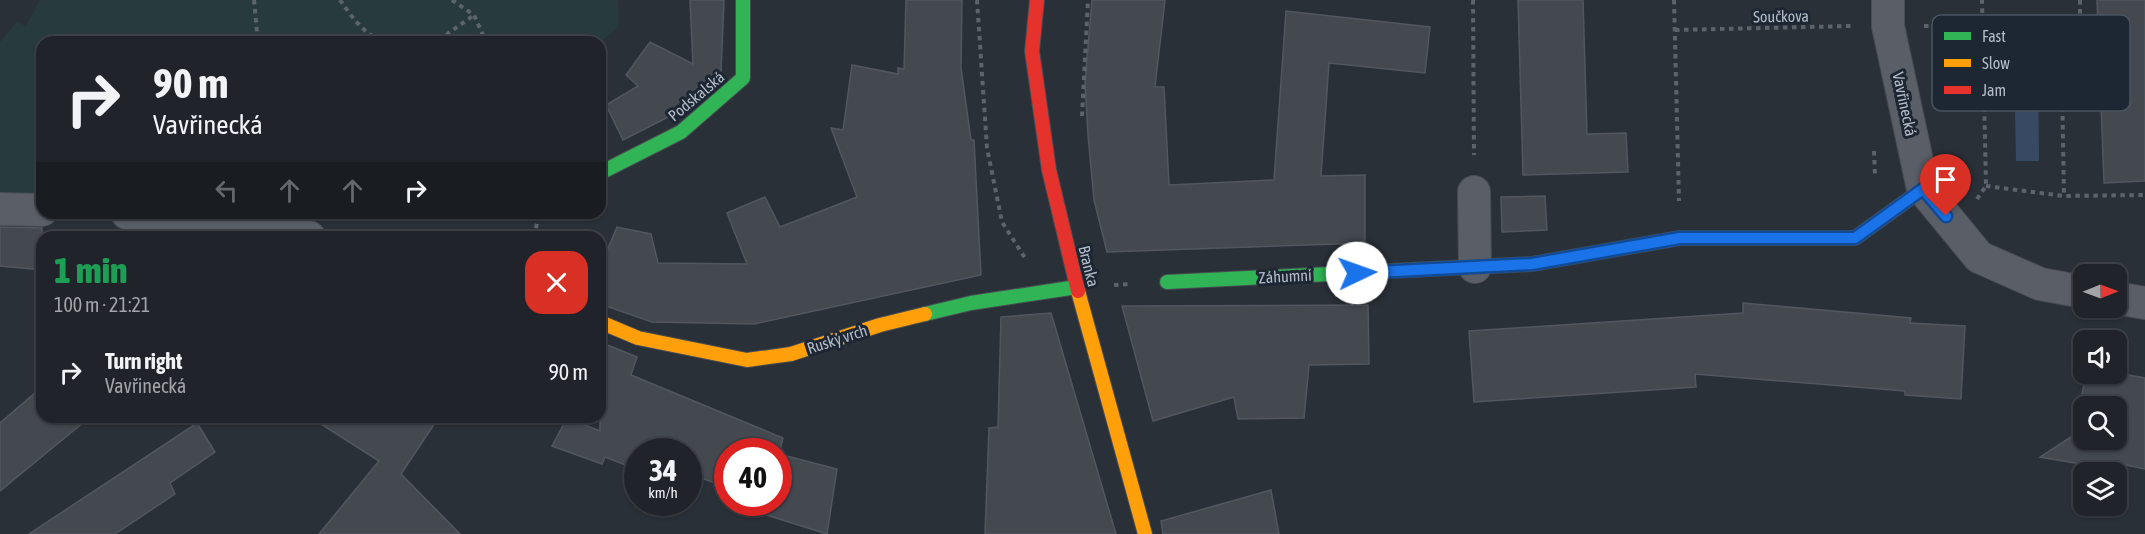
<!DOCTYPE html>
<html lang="en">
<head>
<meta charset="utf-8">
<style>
  body { margin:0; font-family:"Asap Condensed",sans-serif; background:#282c32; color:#f1f3f6; height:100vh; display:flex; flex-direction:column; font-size:22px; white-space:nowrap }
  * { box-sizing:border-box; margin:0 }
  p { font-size:20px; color:#a2a4a8 }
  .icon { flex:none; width:33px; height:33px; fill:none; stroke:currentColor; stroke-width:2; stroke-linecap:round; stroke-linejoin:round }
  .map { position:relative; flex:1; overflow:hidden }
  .drawer { position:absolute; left:36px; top:231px; width:570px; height:192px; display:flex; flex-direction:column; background:#20242a; border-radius:18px; box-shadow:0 2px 4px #0004,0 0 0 2px #3d4147 }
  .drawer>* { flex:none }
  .hud { position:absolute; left:36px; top:36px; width:570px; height:183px; border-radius:18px; box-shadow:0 2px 4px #0004,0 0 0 2px #3d4147; background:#20242a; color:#f1f3f6; overflow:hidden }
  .needle { width:39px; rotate:89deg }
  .tools { position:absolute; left:2073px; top:264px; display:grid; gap:12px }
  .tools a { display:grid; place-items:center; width:54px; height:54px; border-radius:12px; background:#20242a; box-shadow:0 2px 4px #0004,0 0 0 2px #3d4147; font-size:30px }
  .speed { position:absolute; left:624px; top:438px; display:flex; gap:12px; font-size:30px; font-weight:700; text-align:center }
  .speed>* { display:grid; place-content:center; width:78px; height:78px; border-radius:50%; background:#20242a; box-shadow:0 2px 4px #0004,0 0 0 2px #3d4147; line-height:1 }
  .speed small { font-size:15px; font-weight:400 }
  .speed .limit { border:9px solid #d22; background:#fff; color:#111 }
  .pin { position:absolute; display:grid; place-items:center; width:51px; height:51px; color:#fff; margin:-62px -26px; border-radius:50% 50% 50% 0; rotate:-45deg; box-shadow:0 0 6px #0007 }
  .pin .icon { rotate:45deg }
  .me { position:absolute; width:66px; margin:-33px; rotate:87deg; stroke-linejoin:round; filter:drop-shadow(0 0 4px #0008) }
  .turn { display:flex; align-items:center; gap:21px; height:126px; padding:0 18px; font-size:27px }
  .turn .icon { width:78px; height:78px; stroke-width:2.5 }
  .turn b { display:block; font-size:42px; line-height:51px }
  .lanes { display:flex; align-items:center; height:57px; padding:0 18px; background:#0003; justify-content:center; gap:30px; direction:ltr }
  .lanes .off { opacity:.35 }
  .round { display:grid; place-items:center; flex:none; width:63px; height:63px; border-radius:18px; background:#282c32 }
  .headline { display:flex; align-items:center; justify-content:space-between; height:102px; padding:0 18px }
  h1 { font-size:36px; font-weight:800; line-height:45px; color:#1e9e55 }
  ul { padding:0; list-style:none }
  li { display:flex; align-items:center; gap:18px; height:78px; padding:0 18px }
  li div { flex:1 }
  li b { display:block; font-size:22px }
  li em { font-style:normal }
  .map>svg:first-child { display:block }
  .green { fill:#273a3e }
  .water { fill:#384963 }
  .building { fill:#444950; stroke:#52575f; stroke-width:1.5; fill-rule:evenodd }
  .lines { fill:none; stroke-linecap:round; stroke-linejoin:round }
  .street-casing { stroke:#484c53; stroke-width:34 }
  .fast-casing { stroke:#484c53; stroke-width:16 }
  .slow-casing { stroke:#484c53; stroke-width:16 }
  .jam-casing { stroke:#484c53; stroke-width:16 }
  .path { stroke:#5d636a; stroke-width:4; stroke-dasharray:4.5 4.5; stroke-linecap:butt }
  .street { stroke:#5a5e66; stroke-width:32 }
  .fast { stroke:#30b455; stroke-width:14 }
  .slow { stroke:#ff9f0a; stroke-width:14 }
  .jam { stroke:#e5322d; stroke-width:14 }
  .route-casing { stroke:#114b97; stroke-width:15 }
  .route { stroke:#1a73e8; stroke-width:10 }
  .labels { text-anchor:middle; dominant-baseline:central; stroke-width:6; stroke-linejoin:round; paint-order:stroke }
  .street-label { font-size:16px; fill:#b4bcc9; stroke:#1d2633 }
  .key { fill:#1d2633; stroke:#4a5360; stroke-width:1.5 }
  .key-label { font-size:16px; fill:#b4bcc9 }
</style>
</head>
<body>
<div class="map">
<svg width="2145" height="534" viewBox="0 0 2145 534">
  <rect width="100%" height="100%" fill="#2a3038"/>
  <path class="green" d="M 40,0 L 618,0 L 619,27 L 600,43 L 42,42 L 42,201 L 0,198 L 0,42 L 17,22 L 26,26 Z"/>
  <path class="water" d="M 2014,58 L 2038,58 L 2039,161 L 2016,161 Z"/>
  <g class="building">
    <path d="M 690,0 L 724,0 L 721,72 L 670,116 L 623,140 L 606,105 L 638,86 L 626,75 L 650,42 L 693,64 Z"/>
    <path d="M 906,0 L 962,0 L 961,68 L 971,140 L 974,140 L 981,275 L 754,324 L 652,322 L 600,304 L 600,267 L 617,227 L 651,234 L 658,263 L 747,264 L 727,213 L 765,197 L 780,227 L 857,197 L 831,128 L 843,130 L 852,65 L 898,74 L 898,68 L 904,69 Z"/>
    <path d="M 1092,0 L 1165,0 L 1155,87 L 1164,87 L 1169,185 L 1274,180 L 1286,11 L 1430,27 L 1425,73 L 1329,63 L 1321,176 L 1365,175 L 1365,243 L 1107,252 L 1094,200 L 1088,135 L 1085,83 Z"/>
    <path d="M 1518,0 L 1583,0 L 1587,134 L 1626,133 L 1628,172 L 1523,175 Z"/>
    <path d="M 2097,0 L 2145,0 L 2145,181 L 2104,183 Z"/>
    <path d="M 1545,196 L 1547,230 L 1502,232 L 1501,197 Z"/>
    <path d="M 0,227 L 42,228 L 42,270 L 0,266 Z"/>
    <path d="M 1743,303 L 1911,318 L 1910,323 L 1965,326 L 1961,399 L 1905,395 L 1905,391 L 1695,374 L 1696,387 L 1474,402 L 1469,331 L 1743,313 Z"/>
    <path d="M 1368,305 L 1369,364 L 1309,365 L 1304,418 L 1238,419 L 1234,397 L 1153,421 L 1122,306 Z"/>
    <path d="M 1051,313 L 1116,534 L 985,534 L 989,428 L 998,427 L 1001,317 Z"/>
    <path d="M 600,342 L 637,357 L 631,375 L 783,438 L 779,454 L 837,469 L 827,534 L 760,513 L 764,502 L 778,502 L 778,452 L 728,452 L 728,488 L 688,473 L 688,452 L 638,452 L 631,467 L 605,457 L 602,464 L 552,446 L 567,418 L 600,431 Z"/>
    <path d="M 2086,374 L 2123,374 L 2145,378 L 2145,469 L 2116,463 L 2115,470 L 2040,457 L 2074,435 ZM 2084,406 L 2116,406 L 2116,440 L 2084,440 Z"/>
    <path d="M 42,387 L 42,417 L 90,417 L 0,491 L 0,423 Z"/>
    <path d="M 310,417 L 439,417 L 401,474 L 460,534 L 319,534 L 379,461 Z"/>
    <path d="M 197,423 L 215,452 L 170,483 L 175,494 L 115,534 L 29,534 Z"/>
    <path d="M 1271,490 L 1279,534 L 1163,534 L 1161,521 Z"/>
  </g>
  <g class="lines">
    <g class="street-casing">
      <g id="street">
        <path d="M 1888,0 L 1888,26 L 1923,189 L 1979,257 L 2040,284 L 2084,292"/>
        <path d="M 1474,192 L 1475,267"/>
        <path d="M 0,209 L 42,210"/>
        <path d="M 127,213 L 227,216 L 309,237"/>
        <path d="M 2116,298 L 2145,303"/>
      </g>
    </g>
    <g class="fast-casing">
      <g id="fast">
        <path d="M 600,173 L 681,132 L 743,78 L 743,0"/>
        <path d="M 1167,282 L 1532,264 L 1657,242"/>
        <path d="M 925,314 L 971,303 L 1077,287"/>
      </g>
    </g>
    <g class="slow-casing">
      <g id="slow">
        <path d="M 1657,242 L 1680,238 L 1855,238 L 1923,189"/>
        <path d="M 1078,291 L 1145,534"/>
        <path d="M 600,322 L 638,338 L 747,360 L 791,354 L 880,325 L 925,314"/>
      </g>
    </g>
    <g class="jam-casing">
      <path id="jam" d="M 1037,0 L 1032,51 L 1049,170 L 1078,291"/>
    </g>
    <g class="path">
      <path d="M 254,0 L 257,32 L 264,42"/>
      <path d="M 340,0 C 352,17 367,40 390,42"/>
      <path d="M 452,0 L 474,15 L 486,42"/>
      <path d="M 977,0 L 987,148 L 1002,222 L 1025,258"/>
      <path d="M 1473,0 L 1474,155"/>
      <path d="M 1674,0 L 1679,201"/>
      <path d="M 2080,0 L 2080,26 L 2108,26"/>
      <path d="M 1924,26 L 2080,26"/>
      <path d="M 2061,26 L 2064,196"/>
      <path d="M 1675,30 L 1851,26"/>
      <path d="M 421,42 L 439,40 L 474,15"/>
      <path d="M 1082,116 L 1088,0"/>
      <path d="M 1874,151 L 1875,176"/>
      <path d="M 1986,186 L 2064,196 L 2145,195"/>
      <path d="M 1977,199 L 1986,186 L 1982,0"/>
      <path d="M 534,237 L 537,223 L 544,213"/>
      <path d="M 1114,285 L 1130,284"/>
    </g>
    <use href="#street" class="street"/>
    <use href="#fast" class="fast"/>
    <use href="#slow" class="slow"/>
    <use href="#jam" class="jam"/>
  </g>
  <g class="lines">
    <g class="route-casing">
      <path id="route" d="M 1357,273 L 1532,264 L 1680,238 L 1855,238 L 1923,189 L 1946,216"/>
    </g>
    <use href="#route" class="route"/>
  </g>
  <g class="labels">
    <g class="street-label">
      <text transform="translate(1781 16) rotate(-1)">Součkova</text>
      <text transform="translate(696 96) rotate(-40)">Podskalská</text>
      <text transform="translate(1905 104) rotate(78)">Vavřinecká</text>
      <text transform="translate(1089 266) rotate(76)">Branka</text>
      <text transform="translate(1285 276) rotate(-3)">Záhumní</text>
      <text transform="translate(837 339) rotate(-18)">Ruský vrch</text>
    </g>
  </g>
  <rect x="1932" y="15" width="198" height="96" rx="9" class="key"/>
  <rect x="1944" y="32" width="27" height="8" fill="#30b455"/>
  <rect x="1944" y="59" width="27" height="8" fill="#ff9f0a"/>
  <rect x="1944" y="86" width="27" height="8" fill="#e5322d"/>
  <g class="key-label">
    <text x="1982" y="42">Fast</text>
    <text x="1982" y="69">Slow</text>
    <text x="1982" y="96">Jam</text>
  </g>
</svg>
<div class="tools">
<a><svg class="needle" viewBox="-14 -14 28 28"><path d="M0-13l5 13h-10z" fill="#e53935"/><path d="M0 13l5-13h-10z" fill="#a2a4a8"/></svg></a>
<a><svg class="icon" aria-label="sound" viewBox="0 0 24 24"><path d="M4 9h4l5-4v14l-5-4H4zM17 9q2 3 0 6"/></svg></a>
<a><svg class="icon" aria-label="search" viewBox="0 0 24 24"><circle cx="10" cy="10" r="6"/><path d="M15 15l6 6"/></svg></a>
<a><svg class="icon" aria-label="layers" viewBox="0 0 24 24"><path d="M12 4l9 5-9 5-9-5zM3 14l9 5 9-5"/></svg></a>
</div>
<div class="speed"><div>34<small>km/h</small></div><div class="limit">40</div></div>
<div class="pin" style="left:1946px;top:216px;background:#d93025"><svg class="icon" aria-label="arrive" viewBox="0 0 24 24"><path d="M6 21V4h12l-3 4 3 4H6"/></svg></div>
<svg class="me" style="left:1357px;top:273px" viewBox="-20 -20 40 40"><circle r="19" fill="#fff"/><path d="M0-13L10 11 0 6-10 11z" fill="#1a73e8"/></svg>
<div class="hud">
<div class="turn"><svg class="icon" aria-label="right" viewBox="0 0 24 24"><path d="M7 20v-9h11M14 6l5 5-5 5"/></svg><div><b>90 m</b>Vavřinecká</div></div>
<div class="lanes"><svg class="icon off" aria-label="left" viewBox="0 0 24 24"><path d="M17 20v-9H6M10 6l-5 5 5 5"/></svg><svg class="icon off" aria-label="ahead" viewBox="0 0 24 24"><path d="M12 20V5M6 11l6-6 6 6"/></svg><svg class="icon off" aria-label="ahead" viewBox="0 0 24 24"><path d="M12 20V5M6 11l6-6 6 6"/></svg><svg class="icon" aria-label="right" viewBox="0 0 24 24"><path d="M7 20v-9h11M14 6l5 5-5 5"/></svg></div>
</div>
<section class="drawer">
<div class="headline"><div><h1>1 min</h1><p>100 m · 21:21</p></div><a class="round" style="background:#d93025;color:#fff"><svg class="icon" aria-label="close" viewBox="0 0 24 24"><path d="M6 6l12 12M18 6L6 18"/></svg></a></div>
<ul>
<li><svg class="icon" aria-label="right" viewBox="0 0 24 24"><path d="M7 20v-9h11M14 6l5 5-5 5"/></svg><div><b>Turn right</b><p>Vavřinecká</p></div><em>90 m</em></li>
</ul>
</section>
</div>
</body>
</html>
